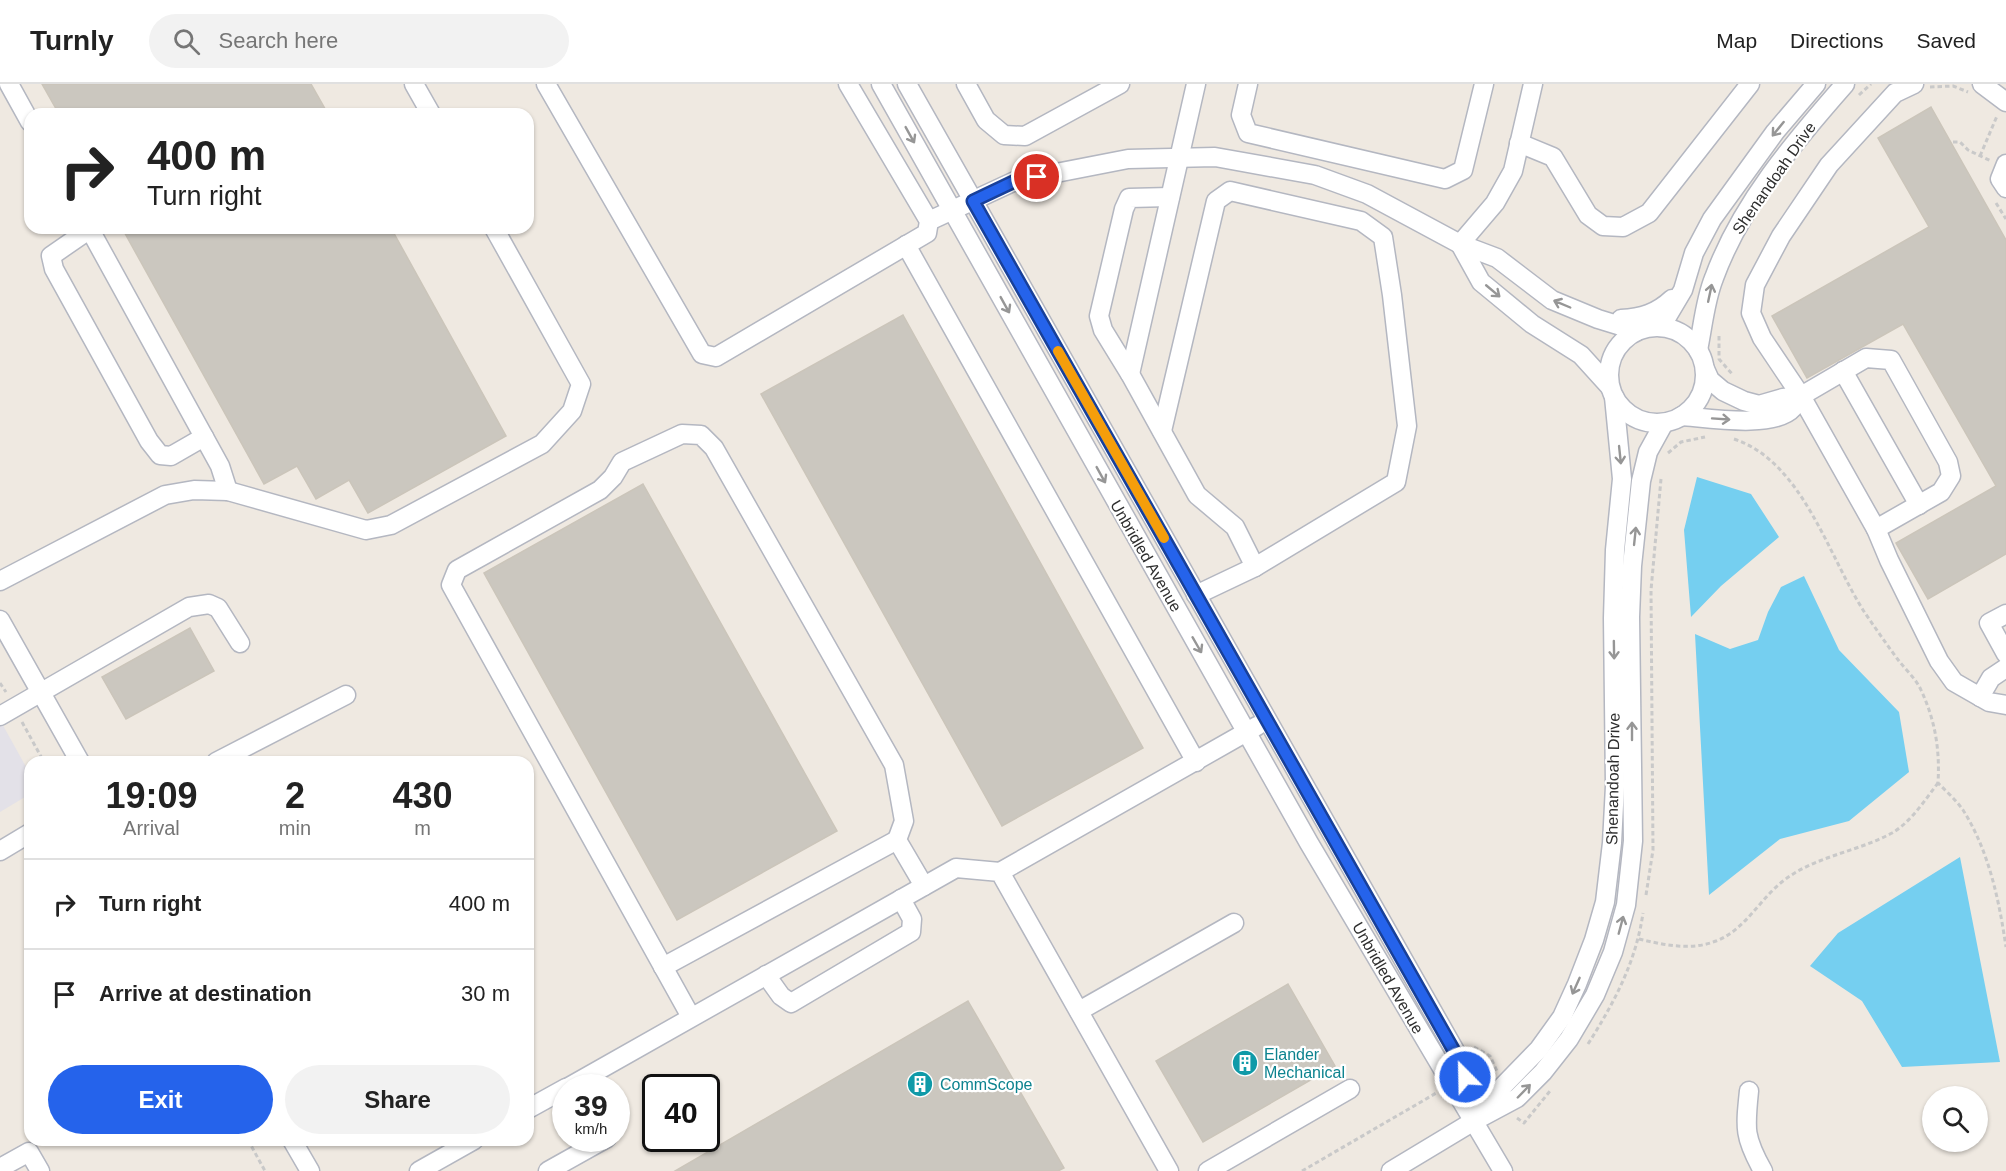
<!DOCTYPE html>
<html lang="en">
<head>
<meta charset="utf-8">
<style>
  body { margin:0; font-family:Arial,sans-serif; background:#f2f2f2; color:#222; height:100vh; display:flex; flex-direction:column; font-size:22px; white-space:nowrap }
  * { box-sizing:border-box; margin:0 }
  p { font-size:20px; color:#767676 }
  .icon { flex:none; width:33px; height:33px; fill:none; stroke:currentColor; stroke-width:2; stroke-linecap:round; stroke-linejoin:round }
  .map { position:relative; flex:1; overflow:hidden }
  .side { position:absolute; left:24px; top:672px; width:510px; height:390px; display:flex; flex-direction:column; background:#fff; border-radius:18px; box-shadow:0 2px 4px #0004 }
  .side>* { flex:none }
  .top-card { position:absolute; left:24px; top:24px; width:510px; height:126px; border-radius:18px; box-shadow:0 2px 4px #0004; background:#fff; color:#222; overflow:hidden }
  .tools { position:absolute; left:1922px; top:1002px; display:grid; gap:12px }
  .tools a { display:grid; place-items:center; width:66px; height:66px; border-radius:50%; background:#fff; box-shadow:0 2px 4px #0004; font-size:30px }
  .speed { position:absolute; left:552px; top:990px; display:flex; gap:12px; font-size:30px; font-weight:700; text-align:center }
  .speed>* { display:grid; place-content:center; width:78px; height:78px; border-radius:50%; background:#fff; box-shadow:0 2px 4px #0004; line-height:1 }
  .speed small { font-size:15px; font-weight:400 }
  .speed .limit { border:3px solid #111; border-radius:9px; background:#fff; color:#111 }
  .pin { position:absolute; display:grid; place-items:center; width:51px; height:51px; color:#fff; margin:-26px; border:3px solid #fff; border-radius:50%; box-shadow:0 2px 6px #0007 }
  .me { position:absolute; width:66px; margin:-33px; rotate:337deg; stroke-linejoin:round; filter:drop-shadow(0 0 4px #0008) }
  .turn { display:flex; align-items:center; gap:21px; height:126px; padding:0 24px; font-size:27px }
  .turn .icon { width:78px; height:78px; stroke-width:2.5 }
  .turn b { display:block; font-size:42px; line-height:51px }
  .eta { display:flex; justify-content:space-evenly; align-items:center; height:102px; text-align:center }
  .eta b { font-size:36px; font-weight:600; line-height:42px }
  .primary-button { display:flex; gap:12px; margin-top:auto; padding:12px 24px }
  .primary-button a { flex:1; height:69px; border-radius:36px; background:#2563eb; color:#fff; font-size:24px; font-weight:600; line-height:69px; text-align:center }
  .primary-button a+a { background:#f2f2f2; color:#222 }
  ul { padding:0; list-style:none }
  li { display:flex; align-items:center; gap:18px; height:90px; padding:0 24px; border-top:2px solid #e0e0e0 }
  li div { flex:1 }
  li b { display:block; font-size:22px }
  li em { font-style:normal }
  header { display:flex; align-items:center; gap:36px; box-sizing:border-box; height:84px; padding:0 30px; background:#fff; border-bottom:2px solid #e0e0e0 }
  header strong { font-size:28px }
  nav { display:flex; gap:33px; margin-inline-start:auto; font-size:21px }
  .search { width:420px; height:54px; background:#f2f2f2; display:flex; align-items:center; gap:15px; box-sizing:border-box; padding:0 21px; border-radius:33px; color:#767676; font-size:22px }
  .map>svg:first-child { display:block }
  .industrial { fill:#e3e1e8 }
  .water { fill:#75cff0 }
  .building { fill:#cbc7bf; stroke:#cbc5ba; stroke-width:1.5 }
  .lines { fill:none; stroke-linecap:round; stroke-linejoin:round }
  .minor-casing { stroke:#b4b7c1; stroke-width:21 }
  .path { stroke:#c9c9c9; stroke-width:3; stroke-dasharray:4.5 3; stroke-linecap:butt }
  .minor { stroke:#fff; stroke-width:18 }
  .oneway { stroke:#969696 }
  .route-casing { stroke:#184099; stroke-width:15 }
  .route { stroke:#2563eb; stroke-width:10 }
  .slow { stroke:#f59e0b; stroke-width:10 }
  .labels { text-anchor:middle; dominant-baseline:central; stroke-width:4.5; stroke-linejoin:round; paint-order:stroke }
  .street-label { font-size:16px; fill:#2e2e2e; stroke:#fff }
  .culture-label { font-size:16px; fill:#0d838f; stroke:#fff; text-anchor:start }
</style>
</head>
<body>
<header>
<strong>Turnly</strong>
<div class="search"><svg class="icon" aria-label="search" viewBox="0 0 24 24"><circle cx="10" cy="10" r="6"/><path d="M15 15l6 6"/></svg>Search here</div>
<nav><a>Map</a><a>Directions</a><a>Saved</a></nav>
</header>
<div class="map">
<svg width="2006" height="1087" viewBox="0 0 2006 1087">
  <rect width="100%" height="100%" fill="#efe9e1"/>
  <path class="industrial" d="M 0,636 L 30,690 L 30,710 L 0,728 Z"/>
  <g class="water">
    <path d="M 1697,393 L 1751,410 L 1779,453 L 1721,502 L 1691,533 L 1684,446 Z"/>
    <path d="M 1804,492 L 1839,566 L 1899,628 L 1909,688 L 1849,737 L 1780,755 L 1709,811 L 1695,550 L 1730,565 L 1758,556 L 1768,528 L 1781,503 Z"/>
    <path d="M 1960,773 L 2000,978 L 1902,983 L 1862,917 L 1810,882 L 1838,849 Z"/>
  </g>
  <g class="building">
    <path d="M 42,0 L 311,0 L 328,30 L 59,30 Z"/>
    <path d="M 1931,23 L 2006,156 L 2006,470 L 1928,515 L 1896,459 L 1996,402 L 1903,240 L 1807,294 L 1772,232 L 1929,143 L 1878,54 Z"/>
    <path d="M 122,144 L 391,144 L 506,352 L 368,429 L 349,396 L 316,415 L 297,382 L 264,400 Z"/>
    <path d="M 903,231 L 1143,664 L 1002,742 L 761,310 Z"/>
    <path d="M 643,400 L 837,747 L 677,836 L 484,489 Z"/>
    <path d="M 190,544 L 214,587 L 126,635 L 102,593 Z"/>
    <path d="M 1288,900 L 1335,982 L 1203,1058 L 1156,977 Z"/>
    <path d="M 968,917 L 1064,1084 L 1058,1087 L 675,1087 Z"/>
  </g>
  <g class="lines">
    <g class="minor-casing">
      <g id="minor">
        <path d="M 9,0 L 30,38"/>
        <path d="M 414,0 L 431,30"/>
        <path d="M 546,0 L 702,270 L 716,273 L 927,149 L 929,137 L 848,0"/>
        <path d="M 881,0 L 1309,759 L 1503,1087"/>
        <path d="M 907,0 L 1463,981 L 1473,1029"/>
        <path d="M 966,0 L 986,36 L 1004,51 L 1025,52 L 1120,0"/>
        <path d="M 1248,0 L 1241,31 L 1248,49 L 1445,95 L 1463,86 L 1484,0"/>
        <path d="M 1914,0 L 1895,9 L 1829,81 L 1781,152 L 1755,201 L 1751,229 L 1762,254 L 1801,312 L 1876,445 L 1889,476 L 1939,577 L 1954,598 L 1989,618 L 2006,621"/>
        <path d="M 1982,0 L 2006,18"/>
        <path d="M 1519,59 L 1553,73 L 1588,131 L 1603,142 L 1623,143 L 1649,129 L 1750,0"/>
        <path d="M 2006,80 L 2000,95 L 2006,104"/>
        <path d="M 1170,113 L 1129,114 L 1124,125 L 1099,232 L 1103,246 L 1130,290 L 1197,411 L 1235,443 L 1255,483"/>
        <path d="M 929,137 L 1015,97 L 1128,75 L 1215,73 L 1315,91 L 1367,110 L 1460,160 L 1497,174 L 1552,216 L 1598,235 L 1637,247"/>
        <path d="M 89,144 L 220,382 L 228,407"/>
        <path d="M 90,145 L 51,172 L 54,185 L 149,357 L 160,371 L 171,372 L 204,353"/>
        <path d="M 1460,160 L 1481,198 L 1532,240 L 1581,271 L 1610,303"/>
        <path d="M 1460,160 L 1495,119 L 1513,87 L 1533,0"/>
        <path d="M 906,161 L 1196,678"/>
        <path d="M 1621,235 C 1642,234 1657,229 1672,215"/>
        <circle cx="1657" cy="291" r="48"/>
        <path d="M 1661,243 L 1683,206 L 1694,169 L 1712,135 L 1775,48 L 1816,0"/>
        <path d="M 1698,266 C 1703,242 1705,216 1714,194 C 1741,120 1794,58 1845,0"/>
        <path d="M 1705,285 L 1710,296 L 1723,307 L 1744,317 L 1759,321 L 1783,314 L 1801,312 L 1866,274 L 1891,276 L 1948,378 L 1951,392 L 1941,408 L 1876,445"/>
        <path d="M 1843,287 L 1919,421"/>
        <path d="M 1130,290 L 1196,0"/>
        <path d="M 1682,332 C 1708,334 1775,345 1793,324 C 1796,321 1798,315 1801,312"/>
        <path d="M 1162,347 L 1216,117 L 1230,107 L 1361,137 L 1383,153 L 1392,211 L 1407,342 L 1396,398 L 1255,483 L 1196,511"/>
        <path d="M 0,497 L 165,411 L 194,406 L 228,407 L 366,446 L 391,441 L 542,360 L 572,327 L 581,300 L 494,144"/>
        <path d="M 2006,530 L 1989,539 L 2006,570"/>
        <path d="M 0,536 L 80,678"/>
        <path d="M 1980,613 L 1991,594 L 2006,584"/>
        <path d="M 0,632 L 189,523 L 209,520 L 218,524 L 240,559"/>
        <path d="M 216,678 L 346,611"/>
        <path d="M 0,767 L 30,749"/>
        <path d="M 1000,788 L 1257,642"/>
        <path d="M 663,883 L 897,756"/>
        <path d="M 766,891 L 781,912 L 791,919 L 911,848 L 912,835 L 901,815"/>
        <path d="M 1079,927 L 1234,839"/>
        <path d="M 691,933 L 451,501 L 457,486 L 600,406 L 613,393 L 622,378 L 682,350 L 701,351 L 714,364 L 894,681 L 904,737 L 897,756 L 924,802"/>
        <path d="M 567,1004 L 956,784 L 1000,788 L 1169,1087"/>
        <path d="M 1749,1007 C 1745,1045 1744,1053 1763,1087"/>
        <path d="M 528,1025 L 566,1004"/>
        <path d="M 1479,1031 L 1503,1002 L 1539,965 L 1562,933 L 1577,900 L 1594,856 L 1605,818 L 1612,759 L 1615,702 L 1613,534 L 1615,466 L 1622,395 L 1614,313"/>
        <path d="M 292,1056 L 310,1087"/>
        <path d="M 0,1084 L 29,1068 L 40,1087"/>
        <path d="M 419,1087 L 474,1056"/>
        <path d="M 548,1087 L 607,1054"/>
        <path d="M 1208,1087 L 1350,1005"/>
        <path d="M 1391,1087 L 1474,1037 L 1517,1014 L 1543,988 L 1569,955 L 1595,911 L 1613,868 L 1626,821 L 1633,757 L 1630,533 L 1632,482 L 1641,397 L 1648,368 L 1664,339"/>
      </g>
    </g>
    <g class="path">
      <path d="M 1930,3 L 1953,2 L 1968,8"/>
      <path d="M 1859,11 L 1871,0"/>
      <path d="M 1953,58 L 1960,58 L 1968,66 L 1991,77"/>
      <path d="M 1980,72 L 1997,32"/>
      <path d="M 1996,119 L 2006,135"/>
      <path d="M 1719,252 L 1719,275 L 1733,291"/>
      <path d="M 1734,355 C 1803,378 1828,472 1865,529 C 1876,545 1887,561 1899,577 C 1906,586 1916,595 1921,606 C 1935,636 1940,665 1938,699 C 1946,707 1956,716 1963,726 C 1989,767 1999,816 2006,863"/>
      <path d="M 1668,369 L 1681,358 L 1705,353"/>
      <path d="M 0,599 L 6,608"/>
      <path d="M 22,638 L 44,678"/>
      <path d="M 1646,811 L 1653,766 L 1651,506 L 1661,395"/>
      <path d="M 1639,855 C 1664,861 1691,867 1716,857 C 1745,846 1759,816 1783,797 C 1815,772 1857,768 1892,749 C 1911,738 1925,716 1938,699"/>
      <path d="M 1588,960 C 1614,919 1636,878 1643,829"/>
      <path d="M 1474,963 L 1490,972 L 1497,987"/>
      <path d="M 1480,983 L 1489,977 L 1490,974"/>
      <path d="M 1517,1034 L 1524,1039 L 1550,1007"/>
      <path d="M 248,1056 L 265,1087"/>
      <path d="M 1302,1087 L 1438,1008"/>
    </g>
    <use href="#minor" class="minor"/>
  </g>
  <defs><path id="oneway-shaft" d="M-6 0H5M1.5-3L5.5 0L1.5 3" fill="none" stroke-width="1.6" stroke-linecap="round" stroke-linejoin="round" transform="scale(1.5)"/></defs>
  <g class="oneway">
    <use href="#oneway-shaft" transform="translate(1778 45) rotate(129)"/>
    <use href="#oneway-shaft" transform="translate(910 51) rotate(61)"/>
    <use href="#oneway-shaft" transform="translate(1493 207) rotate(40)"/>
    <use href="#oneway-shaft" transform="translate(1710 209) rotate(-78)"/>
    <use href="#oneway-shaft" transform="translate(1562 220) rotate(-157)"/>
    <use href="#oneway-shaft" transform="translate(1005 221) rotate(61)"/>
    <use href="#oneway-shaft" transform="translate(1721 335) rotate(4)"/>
    <use href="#oneway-shaft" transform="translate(1620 371) rotate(84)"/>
    <use href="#oneway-shaft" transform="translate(1101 391) rotate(61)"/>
    <use href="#oneway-shaft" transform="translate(1635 452) rotate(-84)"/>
    <use href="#oneway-shaft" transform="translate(1197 561) rotate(60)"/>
    <use href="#oneway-shaft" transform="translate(1614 566) rotate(89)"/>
    <use href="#oneway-shaft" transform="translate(1632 647) rotate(-90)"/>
    <use href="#oneway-shaft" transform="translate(1621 841) rotate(-75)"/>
    <use href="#oneway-shaft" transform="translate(1576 902) rotate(114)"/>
    <use href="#oneway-shaft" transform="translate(1524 1007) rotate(-46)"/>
  </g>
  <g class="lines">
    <g class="route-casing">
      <path id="route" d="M 1037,93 L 1015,97 L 973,117 L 1462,981 L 1465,993"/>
    </g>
    <use href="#route" class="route"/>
    <path class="slow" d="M 1058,267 L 1164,454"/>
  </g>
  <defs>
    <g id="building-disc" transform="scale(1.35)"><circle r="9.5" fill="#0f9aa8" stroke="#fff"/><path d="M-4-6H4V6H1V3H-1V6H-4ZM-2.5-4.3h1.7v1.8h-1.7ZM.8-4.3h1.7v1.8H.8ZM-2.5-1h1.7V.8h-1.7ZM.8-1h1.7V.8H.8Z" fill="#fff"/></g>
  </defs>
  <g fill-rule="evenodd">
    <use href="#building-disc" x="1245" y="979"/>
    <use href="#building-disc" x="920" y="1000"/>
  </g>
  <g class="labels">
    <g class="street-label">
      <text transform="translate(1774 94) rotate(-55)">Shenandoah Drive</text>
      <text transform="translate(1146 472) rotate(60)">Unbridled Avenue</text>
      <text transform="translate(1613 695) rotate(-89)">Shenandoah Drive</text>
      <text transform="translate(1388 894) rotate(60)">Unbridled Avenue</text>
    </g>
    <g class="culture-label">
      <text x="1264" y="970">Elander<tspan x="1264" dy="18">Mechanical</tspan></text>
      <text x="940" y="1000">CommScope</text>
    </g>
  </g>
</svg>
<div class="tools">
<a><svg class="icon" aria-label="search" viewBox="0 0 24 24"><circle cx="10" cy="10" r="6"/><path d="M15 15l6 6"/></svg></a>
</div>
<div class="speed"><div>39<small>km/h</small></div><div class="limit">40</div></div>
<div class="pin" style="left:1037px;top:93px;background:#d93025"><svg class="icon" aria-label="arrive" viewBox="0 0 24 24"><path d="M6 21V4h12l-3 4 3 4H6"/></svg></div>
<svg class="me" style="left:1465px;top:993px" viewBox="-20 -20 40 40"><circle r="17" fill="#2563eb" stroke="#fff" stroke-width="3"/><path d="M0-11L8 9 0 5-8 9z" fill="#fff"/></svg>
<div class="top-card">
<div class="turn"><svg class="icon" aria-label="right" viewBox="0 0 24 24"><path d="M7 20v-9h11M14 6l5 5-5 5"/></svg><div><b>400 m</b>Turn right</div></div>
</div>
<section class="side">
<div class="eta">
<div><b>19:09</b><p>Arrival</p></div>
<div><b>2</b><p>min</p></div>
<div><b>430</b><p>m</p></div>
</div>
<ul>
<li><svg class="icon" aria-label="right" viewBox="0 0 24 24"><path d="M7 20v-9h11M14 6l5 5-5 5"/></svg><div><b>Turn right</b></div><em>400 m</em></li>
<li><svg class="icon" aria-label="arrive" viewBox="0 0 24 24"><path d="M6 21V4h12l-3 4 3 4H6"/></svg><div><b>Arrive at destination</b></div><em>30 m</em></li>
</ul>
<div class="primary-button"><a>Exit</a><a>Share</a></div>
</section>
</div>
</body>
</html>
